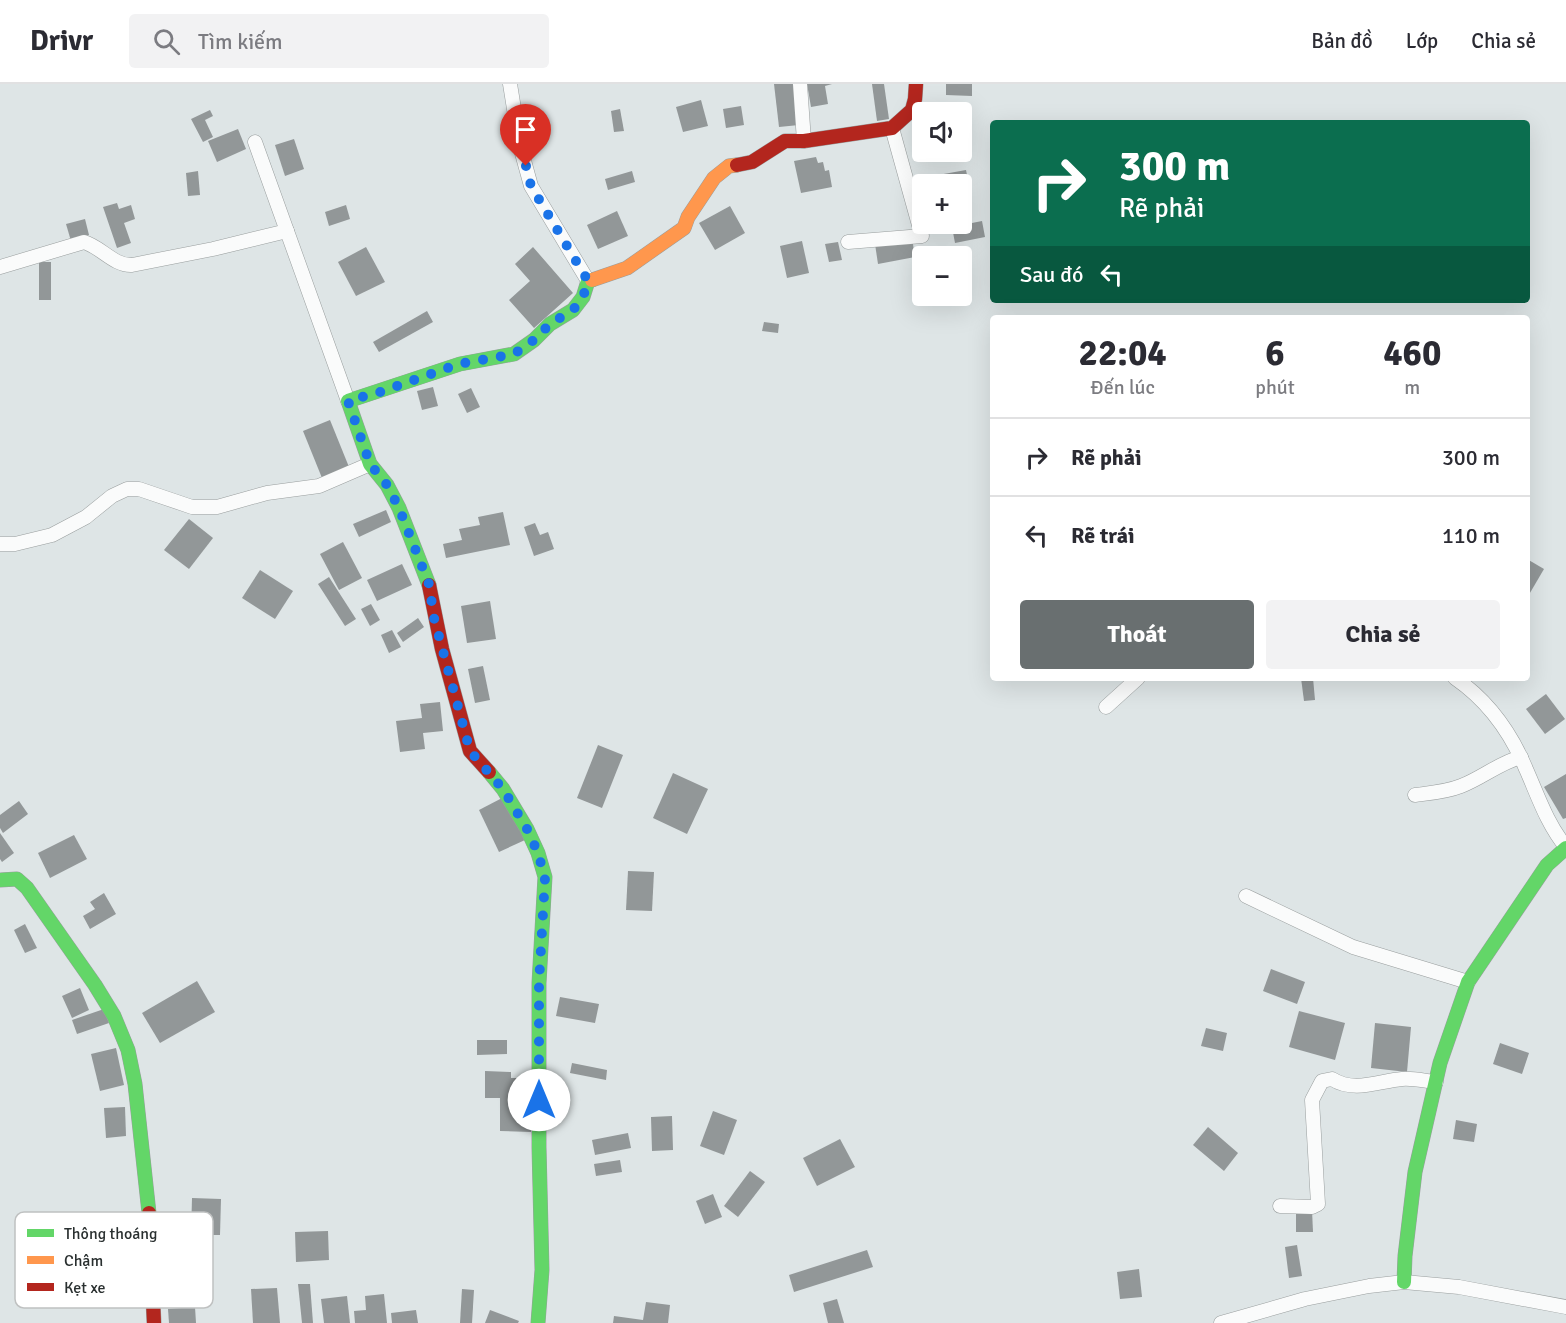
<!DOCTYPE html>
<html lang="vi">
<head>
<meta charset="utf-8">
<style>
  body { margin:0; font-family:Signika,sans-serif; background:#f2f2f3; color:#2b2b33; height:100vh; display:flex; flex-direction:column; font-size:22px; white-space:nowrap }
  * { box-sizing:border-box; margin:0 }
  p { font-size:20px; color:#7c7c81 }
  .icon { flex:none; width:33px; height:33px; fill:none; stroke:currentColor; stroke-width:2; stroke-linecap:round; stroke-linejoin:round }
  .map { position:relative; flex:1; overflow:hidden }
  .sheet { position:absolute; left:990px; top:231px; width:540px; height:366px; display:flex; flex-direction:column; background:#fff; border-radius:6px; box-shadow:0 6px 24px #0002 }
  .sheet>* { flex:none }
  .guide { position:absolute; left:990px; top:36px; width:540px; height:183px; border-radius:6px; box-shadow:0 6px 24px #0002; background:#0b6e4f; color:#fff; overflow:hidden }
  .controls { position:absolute; left:912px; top:18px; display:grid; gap:12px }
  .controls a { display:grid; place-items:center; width:60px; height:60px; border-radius:6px; background:#fff; box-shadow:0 6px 24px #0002; font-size:30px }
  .pin { position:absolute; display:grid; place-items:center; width:51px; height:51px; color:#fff; margin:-62px -26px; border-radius:50% 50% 50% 0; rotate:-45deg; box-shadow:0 0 6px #0007 }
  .pin .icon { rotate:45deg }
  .me { position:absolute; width:66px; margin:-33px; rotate:0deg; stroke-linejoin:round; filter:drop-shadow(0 0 4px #0008) }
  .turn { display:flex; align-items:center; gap:21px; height:126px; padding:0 30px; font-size:27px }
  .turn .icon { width:78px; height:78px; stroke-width:2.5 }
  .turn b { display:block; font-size:42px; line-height:51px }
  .then { display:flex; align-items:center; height:57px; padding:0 30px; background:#0003; gap:12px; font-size:22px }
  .eta { display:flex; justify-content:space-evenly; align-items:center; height:102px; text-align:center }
  .eta b { font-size:36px; font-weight:700; line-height:42px }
  .action { display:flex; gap:12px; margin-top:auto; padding:12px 30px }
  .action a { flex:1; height:69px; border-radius:6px; background:#696f70; color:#fff; font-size:24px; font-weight:700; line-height:69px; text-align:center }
  .action a+a { background:#f2f2f3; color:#2b2b33 }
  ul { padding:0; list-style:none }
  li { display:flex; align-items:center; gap:18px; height:78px; padding:0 30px; border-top:2px solid #e1e1e2 }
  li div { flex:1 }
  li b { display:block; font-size:22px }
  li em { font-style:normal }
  header { display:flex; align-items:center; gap:36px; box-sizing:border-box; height:84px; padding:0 30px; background:#fff; border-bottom:2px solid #e1e1e2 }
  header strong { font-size:28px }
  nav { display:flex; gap:33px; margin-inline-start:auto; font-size:21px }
  .search { width:420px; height:54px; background:#f2f2f3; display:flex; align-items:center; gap:15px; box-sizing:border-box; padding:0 21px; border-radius:6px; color:#7c7c81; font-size:22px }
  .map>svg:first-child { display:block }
  .building { fill:#929798 }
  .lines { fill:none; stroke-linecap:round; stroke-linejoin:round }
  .street-casing { stroke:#999e9e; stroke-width:15 }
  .fast-casing { stroke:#999e9e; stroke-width:15 }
  .slow-casing { stroke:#999e9e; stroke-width:15 }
  .jam-casing { stroke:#999e9e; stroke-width:15 }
  .street { stroke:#fafbfb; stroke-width:14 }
  .fast { stroke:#63d668; stroke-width:14 }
  .slow { stroke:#ff974d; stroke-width:14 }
  .jam { stroke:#b3261e; stroke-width:14 }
  .route { stroke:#1a73e8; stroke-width:10; stroke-dasharray:0 18 }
  .key { fill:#fff; stroke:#bfc1c1; stroke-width:1.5 }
  .key-label { font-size:16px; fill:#2a3030 }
</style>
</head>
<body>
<header>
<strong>Drivr</strong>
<div class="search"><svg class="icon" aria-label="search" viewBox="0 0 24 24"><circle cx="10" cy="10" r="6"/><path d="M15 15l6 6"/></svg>Tìm kiếm</div>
<nav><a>Bản đồ</a><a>Lớp</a><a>Chia sẻ</a></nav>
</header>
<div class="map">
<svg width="1566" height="1239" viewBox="0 0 1566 1239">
  <rect width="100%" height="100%" fill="#dee5e6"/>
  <g class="building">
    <path d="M 774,0 L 794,0 L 799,41 L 779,43 Z"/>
    <path d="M 807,0 L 832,0 L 825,2 L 828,20 L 811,23 Z"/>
    <path d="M 872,0 L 884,0 L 889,35 L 877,37 Z"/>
    <path d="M 946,0 L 972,0 L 972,12 L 946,11 Z"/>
    <path d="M 701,16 L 708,42 L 683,48 L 676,23 Z"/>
    <path d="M 741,22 L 744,41 L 726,44 L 723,25 Z"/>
    <path d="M 620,25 L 624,47 L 614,48 L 611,27 Z"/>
    <path d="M 210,26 L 213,32 L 205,36 L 213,53 L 203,58 L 191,35 Z"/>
    <path d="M 238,45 L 246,65 L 217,78 L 208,57 Z"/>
    <path d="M 294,55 L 304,85 L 285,92 L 275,61 Z"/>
    <path d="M 816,73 L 818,79 L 823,78 L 825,87 L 829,86 L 832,103 L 801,109 L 794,77 Z"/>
    <path d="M 966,86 L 971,110 L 962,111 L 962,100 L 946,100 L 945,98 L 928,100 L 927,93 Z"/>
    <path d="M 198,87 L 200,111 L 188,112 L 186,89 Z"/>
    <path d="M 632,87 L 635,98 L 608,106 L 605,95 Z"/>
    <path d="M 117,119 L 119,125 L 131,121 L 135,135 L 124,139 L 131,159 L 117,164 L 103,123 Z"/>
    <path d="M 346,121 L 350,135 L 329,142 L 325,128 Z"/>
    <path d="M 730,122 L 745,149 L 715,166 L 699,139 Z"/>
    <path d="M 617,127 L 628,152 L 598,165 L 587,141 Z"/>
    <path d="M 85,135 L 89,151 L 71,157 L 66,140 Z"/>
    <path d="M 982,137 L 985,153 L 955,159 L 952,143 Z"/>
    <path d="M 929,140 L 944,140 L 945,145 L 932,148 Z"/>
    <path d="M 912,154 L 915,173 L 878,180 L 875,160 Z"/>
    <path d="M 802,157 L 809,189 L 787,194 L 780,162 Z"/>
    <path d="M 838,158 L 842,176 L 829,178 L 825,160 Z"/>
    <path d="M 366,163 L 385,198 L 356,212 L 338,178 Z"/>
    <path d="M 533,163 L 573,209 L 534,244 L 509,216 L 530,197 L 515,180 Z"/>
    <rect x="39" y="178" width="12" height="38"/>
    <path d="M 427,227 L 433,238 L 379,268 L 373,258 Z"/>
    <path d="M 764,238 L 779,240 L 778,249 L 762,247 Z"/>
    <path d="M 433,303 L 438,322 L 422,326 L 417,307 Z"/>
    <path d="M 471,304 L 480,323 L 467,329 L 458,310 Z"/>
    <path d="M 330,336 L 349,383 L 322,394 L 303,347 Z"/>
    <path d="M 386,426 L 391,438 L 359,453 L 353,440 Z"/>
    <path d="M 503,428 L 510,461 L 446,474 L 443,460 L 462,456 L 459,445 L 480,441 L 478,433 Z"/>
    <path d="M 189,435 L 213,454 L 189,485 L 164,466 Z"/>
    <path d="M 535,439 L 540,451 L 548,448 L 554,465 L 534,472 L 524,443 Z"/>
    <path d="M 343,458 L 362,494 L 339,506 L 320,470 Z"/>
    <path d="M 1527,475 L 1544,485 L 1527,514 Z"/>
    <path d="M 402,480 L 412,501 L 377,517 L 367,496 Z"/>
    <path d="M 260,486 L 293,507 L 275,535 L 242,514 Z"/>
    <path d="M 329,493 L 356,535 L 345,542 L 318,500 Z"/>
    <path d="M 490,517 L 496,555 L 467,559 L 461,522 Z"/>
    <path d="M 371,520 L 380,536 L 370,542 L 361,525 Z"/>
    <path d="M 418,534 L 424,543 L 403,558 L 397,549 Z"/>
    <path d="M 392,546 L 401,563 L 389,569 L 381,551 Z"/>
    <path d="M 483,582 L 490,616 L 475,619 L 468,585 Z"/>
    <path d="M 1301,594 L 1313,594 L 1315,616 L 1304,617 Z"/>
    <path d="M 1546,610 L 1565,635 L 1545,650 L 1526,625 Z"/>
    <path d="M 440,618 L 443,647 L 423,649 L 425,665 L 400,668 L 396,637 L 422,634 L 420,620 Z"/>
    <path d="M 598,661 L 623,671 L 602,724 L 577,714 Z"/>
    <path d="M 673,689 L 708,705 L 687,750 L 653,734 Z"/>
    <path d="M 1566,690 L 1566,734 L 1563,735 L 1544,703 Z"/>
    <path d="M 504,713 L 525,756 L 499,768 L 479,726 Z"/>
    <path d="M 19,717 L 28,730 L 3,749 L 0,744 L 0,731 Z"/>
    <path d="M 0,749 L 14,769 L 2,778 L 0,775 Z"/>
    <path d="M 74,751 L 87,775 L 50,794 L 38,769 Z"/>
    <path d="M 628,787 L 654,788 L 652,827 L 626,826 Z"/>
    <path d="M 104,809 L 116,830 L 90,845 L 83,832 L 95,825 L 90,818 Z"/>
    <path d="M 25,840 L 37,864 L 25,869 L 14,846 Z"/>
    <path d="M 1271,885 L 1305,898 L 1297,920 L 1263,907 Z"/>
    <path d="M 197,897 L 215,928 L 160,959 L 142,929 Z"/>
    <path d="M 80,904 L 89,926 L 72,934 L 62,912 Z"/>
    <path d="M 560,913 L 599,920 L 595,939 L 556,932 Z"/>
    <path d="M 104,925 L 109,939 L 77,950 L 72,936 Z"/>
    <path d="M 1299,927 L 1345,939 L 1335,976 L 1289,963 Z"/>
    <path d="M 1375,939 L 1411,943 L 1407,988 L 1371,984 Z"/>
    <path d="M 1206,944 L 1227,949 L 1223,967 L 1201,962 Z"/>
    <path d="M 477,956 L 507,956 L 507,970 L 477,971 Z"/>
    <path d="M 1500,959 L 1529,969 L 1522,990 L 1493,980 Z"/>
    <path d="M 116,964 L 124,1001 L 100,1007 L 91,970 Z"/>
    <path d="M 572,979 L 607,986 L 606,996 L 570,989 Z"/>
    <path d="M 485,987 L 511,988 L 511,994 L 532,994 L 531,1048 L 500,1047 L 500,1014 L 485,1014 Z"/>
    <path d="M 125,1023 L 126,1052 L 106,1054 L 104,1024 Z"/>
    <path d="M 713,1027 L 737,1036 L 724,1071 L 700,1062 Z"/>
    <path d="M 672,1032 L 673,1066 L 652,1067 L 651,1033 Z"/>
    <path d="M 1456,1036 L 1477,1040 L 1474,1058 L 1453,1055 Z"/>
    <path d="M 1208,1043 L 1238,1069 L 1224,1087 L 1193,1061 Z"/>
    <path d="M 628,1049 L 631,1064 L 595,1071 L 592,1056 Z"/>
    <path d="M 840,1055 L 855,1083 L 817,1102 L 803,1074 Z"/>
    <path d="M 620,1076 L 622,1088 L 596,1092 L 594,1080 Z"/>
    <path d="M 750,1087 L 765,1098 L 738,1133 L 724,1122 Z"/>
    <path d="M 713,1110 L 722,1133 L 705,1140 L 696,1117 Z"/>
    <path d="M 192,1114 L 221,1115 L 220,1151 L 191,1151 Z"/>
    <path d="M 1296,1126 L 1312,1126 L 1313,1148 L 1296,1148 Z"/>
    <path d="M 328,1147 L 329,1176 L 296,1178 L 295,1148 Z"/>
    <path d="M 1297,1161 L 1302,1192 L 1289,1194 L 1285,1163 Z"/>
    <path d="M 867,1166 L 873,1183 L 794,1208 L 789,1191 Z"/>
    <path d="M 1139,1185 L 1142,1213 L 1120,1215 L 1117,1188 Z"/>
    <path d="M 298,1200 L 310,1200 L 313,1239 L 302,1239 Z"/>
    <path d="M 277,1204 L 280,1239 L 253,1239 L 251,1205 Z"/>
    <path d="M 462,1205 L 474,1206 L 472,1239 L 460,1239 Z"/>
    <path d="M 384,1210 L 387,1239 L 355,1239 L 354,1227 L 366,1226 L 365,1212 Z"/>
    <path d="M 347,1212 L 350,1239 L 324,1239 L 321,1215 Z"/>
    <path d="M 837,1215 L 844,1239 L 828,1239 L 823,1219 Z"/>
    <path d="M 646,1218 L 670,1221 L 668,1239 L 613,1239 L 614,1232 L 643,1236 Z"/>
    <path d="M 195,1223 L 196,1239 L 169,1239 L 168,1225 Z"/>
    <path d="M 416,1226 L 418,1239 L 392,1239 L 391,1229 Z"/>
    <path d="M 490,1226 L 519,1237 L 518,1239 L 485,1239 Z"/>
  </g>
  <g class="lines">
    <g class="street-casing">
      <g id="street">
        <path d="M 510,0 L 520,62 L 531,102 L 588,197"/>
        <path d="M 800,0 L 804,57"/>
        <path d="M 255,58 L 348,317"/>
        <path d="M 848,158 L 922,152 L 892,44"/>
        <path d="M 0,183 L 84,158 C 101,163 114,182 132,181 L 213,165 L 287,147"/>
        <path d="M 0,460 L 15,460 L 52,451 L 86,433 L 112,412 L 127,405 L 139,405 L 192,423 L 217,423 L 267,409 L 319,402 L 370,380"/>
        <path d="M 1455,594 C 1487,616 1511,649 1526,685 C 1538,712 1547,740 1566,763"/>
        <path d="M 1106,623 L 1138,594"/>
        <path d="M 1415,711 C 1431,709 1446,708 1461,702 C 1482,694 1499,679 1521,673"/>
        <path d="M 1246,812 L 1353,863 L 1468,898"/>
        <path d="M 1280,1122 L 1312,1123 L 1318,1120 L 1312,1016 L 1322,997 L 1332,995 C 1354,1009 1379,997 1402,995 C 1413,994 1425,997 1436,998"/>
        <path d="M 1221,1239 L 1305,1215 L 1369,1202 L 1404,1198 L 1459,1203 L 1566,1223"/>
      </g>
    </g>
    <g class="fast-casing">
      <g id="fast">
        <path d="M 429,501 L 399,424 L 387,401 L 370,380 L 348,317 L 460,280 L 514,270 L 534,256 L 550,240 L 573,226 L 583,213 L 588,197 L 592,196"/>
        <path d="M 489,688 L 503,705 L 527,745 L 538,769 L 545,793 L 539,899 L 539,1063 L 542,1186 L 538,1239"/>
        <path d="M 0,796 L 17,795 L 27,804 L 95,901 L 114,932 L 128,966 L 135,1000 L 149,1129"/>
        <path d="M 1404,1198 L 1405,1172 L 1415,1088 L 1440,979 L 1468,898 L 1547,781 L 1566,764"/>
      </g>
    </g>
    <g class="slow-casing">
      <path id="slow" d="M 592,196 L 627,184 L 684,144 L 688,133 L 714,94 L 729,82 L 737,81"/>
    </g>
    <g class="jam-casing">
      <g id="jam">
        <path d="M 737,81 L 752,78 L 785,57 L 804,57 L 892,44 L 912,26 L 915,15 L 916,0"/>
        <path d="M 429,501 L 442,565 L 470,667 L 489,688"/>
        <path d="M 149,1129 L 154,1239"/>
      </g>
    </g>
    <use href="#street" class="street"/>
    <use href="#fast" class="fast"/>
    <use href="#slow" class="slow"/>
    <use href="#jam" class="jam"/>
  </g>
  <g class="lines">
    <path class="route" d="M 526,82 L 531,102 L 588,197 L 583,213 L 573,226 L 550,240 L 534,256 L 514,270 L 459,280 L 380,308 L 348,317 L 370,380 L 387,401 L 399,424 L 429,500 L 434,534 L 470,667 L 503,705 L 527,745 L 538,769 L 545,794 L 539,899 L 539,1016"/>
  </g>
  <rect x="15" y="1128" width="198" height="96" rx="9" class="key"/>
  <rect x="27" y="1145" width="27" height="8" fill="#63d668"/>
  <rect x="27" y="1172" width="27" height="8" fill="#ff974d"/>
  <rect x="27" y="1199" width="27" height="8" fill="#b3261e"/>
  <g class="key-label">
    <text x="64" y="1155">Thông thoáng</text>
    <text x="64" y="1182">Chậm</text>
    <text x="64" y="1209">Kẹt xe</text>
  </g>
</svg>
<div class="controls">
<a><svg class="icon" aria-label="sound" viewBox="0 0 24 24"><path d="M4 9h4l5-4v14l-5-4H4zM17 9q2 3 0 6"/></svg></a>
<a>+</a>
<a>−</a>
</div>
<div class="pin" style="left:526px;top:82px;background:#d93025"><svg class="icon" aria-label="arrive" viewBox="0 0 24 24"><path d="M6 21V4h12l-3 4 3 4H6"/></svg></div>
<svg class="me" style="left:539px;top:1016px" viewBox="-20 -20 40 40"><circle r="19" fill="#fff"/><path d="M0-13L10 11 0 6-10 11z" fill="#1a73e8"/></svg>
<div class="guide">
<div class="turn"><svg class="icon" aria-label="right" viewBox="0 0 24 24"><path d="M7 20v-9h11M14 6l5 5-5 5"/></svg><div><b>300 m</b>Rẽ phải</div></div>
<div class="then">Sau đó<svg class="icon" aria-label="left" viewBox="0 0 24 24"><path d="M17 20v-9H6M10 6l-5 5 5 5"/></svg></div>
</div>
<section class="sheet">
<div class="eta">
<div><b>22:04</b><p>Đến lúc</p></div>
<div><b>6</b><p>phút</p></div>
<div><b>460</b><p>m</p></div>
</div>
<ul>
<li><svg class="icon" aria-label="right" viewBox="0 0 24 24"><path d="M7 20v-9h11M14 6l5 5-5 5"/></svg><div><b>Rẽ phải</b></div><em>300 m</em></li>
<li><svg class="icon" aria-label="left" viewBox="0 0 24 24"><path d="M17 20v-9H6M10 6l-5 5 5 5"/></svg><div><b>Rẽ trái</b></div><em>110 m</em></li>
</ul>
<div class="action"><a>Thoát</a><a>Chia sẻ</a></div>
</section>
</div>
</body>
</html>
